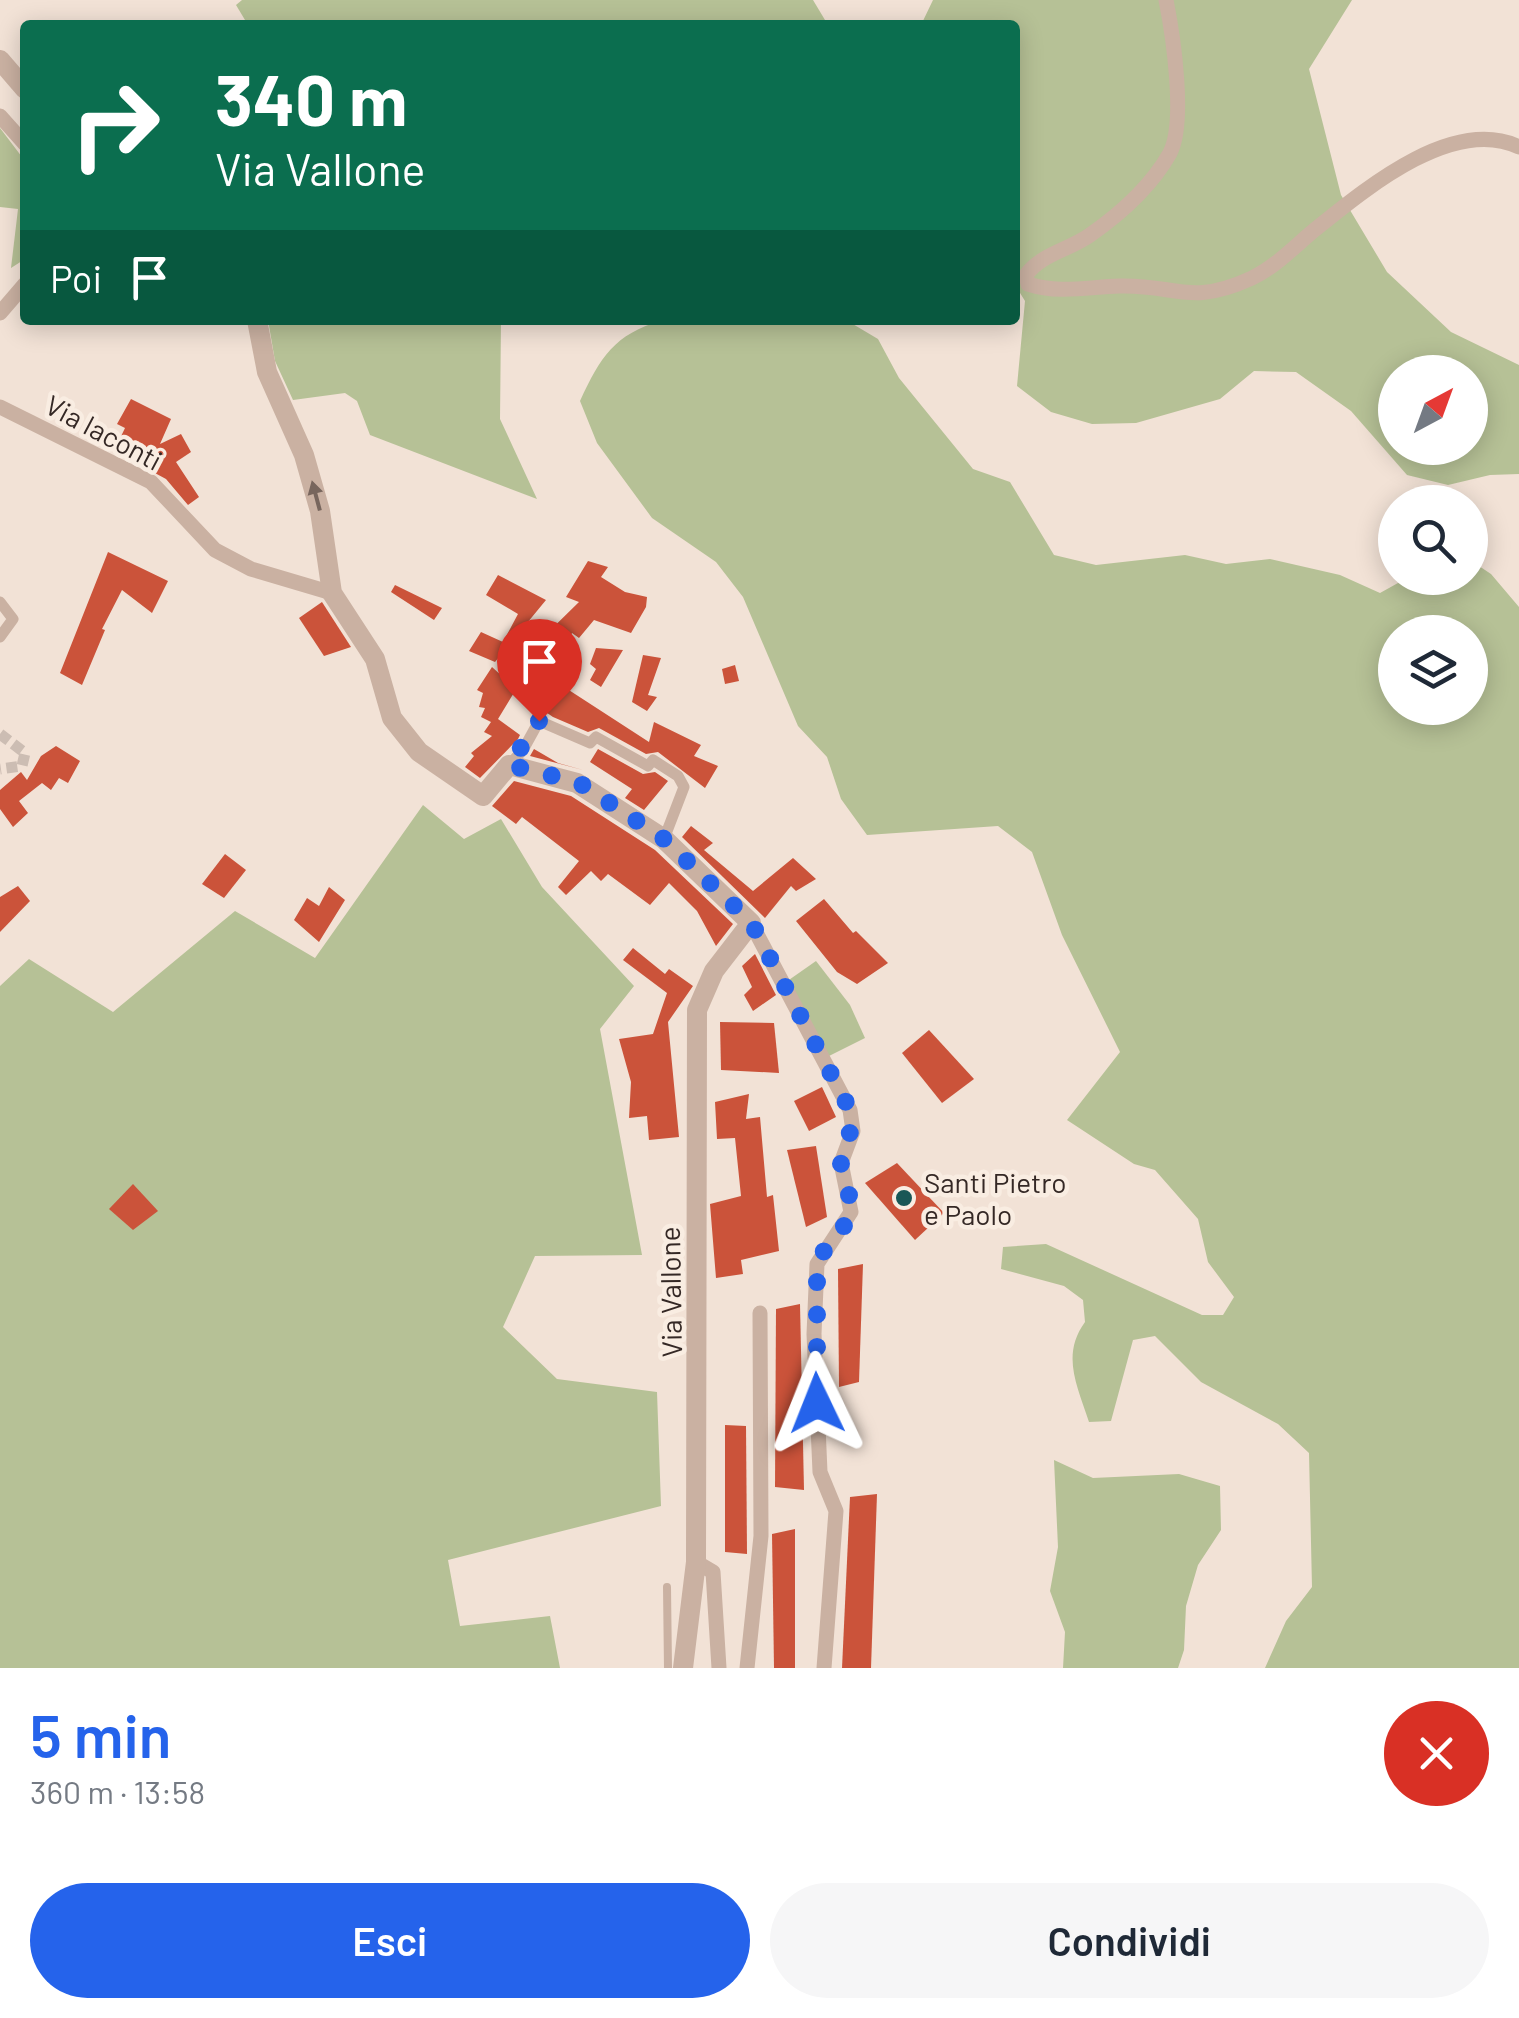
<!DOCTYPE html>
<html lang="it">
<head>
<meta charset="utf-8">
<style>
  body { margin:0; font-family:Barlow,sans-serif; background:#f6f6f7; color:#1f2937; height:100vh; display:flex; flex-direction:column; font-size:38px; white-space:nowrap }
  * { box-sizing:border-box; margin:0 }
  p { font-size:32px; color:#747a83 }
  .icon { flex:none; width:55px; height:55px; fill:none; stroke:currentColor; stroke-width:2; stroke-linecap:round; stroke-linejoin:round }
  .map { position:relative; height:1668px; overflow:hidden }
  .panel { display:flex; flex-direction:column; background:#fff; flex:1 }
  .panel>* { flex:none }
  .hud { position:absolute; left:20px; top:20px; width:1000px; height:305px; border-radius:10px; box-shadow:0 5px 25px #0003; background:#0b6e4f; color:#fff; overflow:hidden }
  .needle { width:65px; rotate:41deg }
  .controls { position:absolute; left:1378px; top:355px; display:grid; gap:20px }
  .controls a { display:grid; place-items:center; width:110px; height:110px; border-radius:50%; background:#fff; box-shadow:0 5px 25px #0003; font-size:50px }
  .pin { position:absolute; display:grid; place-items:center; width:85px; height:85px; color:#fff; margin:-102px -42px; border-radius:50% 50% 50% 0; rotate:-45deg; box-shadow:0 0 10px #0007 }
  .pin .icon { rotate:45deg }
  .me { position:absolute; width:110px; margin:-55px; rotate:358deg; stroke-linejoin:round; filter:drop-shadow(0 0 8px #0008) }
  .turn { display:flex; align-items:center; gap:35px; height:210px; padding:0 30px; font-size:45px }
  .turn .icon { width:130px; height:130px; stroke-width:2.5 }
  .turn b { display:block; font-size:70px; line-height:85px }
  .then { display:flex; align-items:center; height:95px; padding:0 30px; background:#0003; gap:20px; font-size:38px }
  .round { display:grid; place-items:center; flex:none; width:105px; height:105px; border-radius:52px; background:#f6f6f7 }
  .head { display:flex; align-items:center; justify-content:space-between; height:170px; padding:0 30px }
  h1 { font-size:60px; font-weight:600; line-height:75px; color:#2563eb }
  .action { display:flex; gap:20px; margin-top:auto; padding:20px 30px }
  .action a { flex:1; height:115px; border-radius:60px; background:#2563eb; color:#fff; font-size:40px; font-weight:600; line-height:115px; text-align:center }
  .action a+a { background:#f6f6f7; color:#1f2937 }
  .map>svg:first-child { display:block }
  .green { fill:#b6c196; fill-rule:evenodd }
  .building { fill:#cb533a }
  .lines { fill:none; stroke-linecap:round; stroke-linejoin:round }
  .pedestrian-tunnel { stroke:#ccbdb3; stroke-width:11; stroke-dasharray:11 5.5; stroke-linecap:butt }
  .service { stroke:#cab1a2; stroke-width:8 }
  .pedestrian { stroke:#cab1a2; stroke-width:11 }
  .minor { stroke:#cab1a2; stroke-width:15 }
  .tertiary { stroke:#cab1a2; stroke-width:20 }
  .oneway { fill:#78665d }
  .route { stroke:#2563eb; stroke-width:18; stroke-dasharray:0 32.4 }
  .poi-dot { fill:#195756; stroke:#f9ede2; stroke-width:4 }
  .labels { text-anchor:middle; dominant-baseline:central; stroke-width:9; stroke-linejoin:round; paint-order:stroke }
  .street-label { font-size:28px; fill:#342825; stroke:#f9ede2 }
  .poi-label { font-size:28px; fill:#342825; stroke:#f9ede2; text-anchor:start }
</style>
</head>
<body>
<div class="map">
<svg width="1519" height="1668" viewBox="0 0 1519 1668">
  <rect width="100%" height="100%" fill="#f2e2d6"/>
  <g class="green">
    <path d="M 242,0 L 813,0 L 828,25 L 248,25 L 236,5 Z"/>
    <path d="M 933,0 L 1352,0 L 1309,69 L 1341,195 L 1387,272 L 1451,332 L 1519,365 L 1519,474 L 1490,475 L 1448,485 L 1407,475 L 1351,411 L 1296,372 L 1254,371 L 1220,399 L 1136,423 L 1092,424 L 1051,412 L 1017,386 L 1025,301 L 1015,285 L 1015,25 L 921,25 ZM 1395,372 L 1470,372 L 1470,448 L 1395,448 Z"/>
    <path d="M 0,128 L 25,161 L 25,259 L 11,268 L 18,209 L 0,207 Z"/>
    <path d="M 268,320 L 501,320 L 500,419 L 537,499 L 370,435 L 357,401 L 345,393 L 293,400 L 275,361 Z"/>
    <path d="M 662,320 L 846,320 L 878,339 L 899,378 L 973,469 L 1010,482 L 1054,555 L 1096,565 L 1185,555 L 1226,564 L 1270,559 L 1340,575 L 1380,593 L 1407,578 L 1470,578 L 1470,560 L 1491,574 L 1519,607 L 1519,1668 L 1265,1668 L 1286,1621 L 1312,1587 L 1309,1453 L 1278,1424 L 1201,1382 L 1155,1336 L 1133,1340 L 1111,1421 L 1089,1422 C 1077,1385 1061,1355 1085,1322 L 1083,1300 L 1064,1286 L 1001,1269 L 1003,1247 L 1046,1244 L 1202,1315 L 1223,1315 L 1234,1297 L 1208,1262 L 1198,1219 L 1155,1170 L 1134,1164 L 1067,1120 L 1120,1052 L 1062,935 L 1032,852 L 998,826 L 867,835 L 841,799 L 827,757 L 798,726 L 743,597 L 716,562 L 652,518 L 597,443 L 580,401 C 601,356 614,335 662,320 ZM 1470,632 L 1470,708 L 1395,708 L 1395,632 Z"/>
    <path d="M 423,805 L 464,839 L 501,819 L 542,887 L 634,986 L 600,1029 L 642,1255 L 535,1256 L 503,1327 L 557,1379 L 657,1392 L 661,1506 L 448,1560 L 460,1626 L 550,1616 L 560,1668 L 0,1668 L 0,986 L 29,959 L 113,1012 L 235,911 L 315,958 Z"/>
    <path d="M 816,961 L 850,1005 L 865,1038 L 827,1057 L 786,982 Z"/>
    <path d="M 1054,1460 L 1093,1478 L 1179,1474 L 1220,1486 L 1221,1530 L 1198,1565 L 1186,1606 L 1184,1650 L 1178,1668 L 1063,1668 L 1065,1632 L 1050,1591 L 1058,1547 Z"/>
  </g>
  <g class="building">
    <path d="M 131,399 L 171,419 L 160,444 L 181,434 L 191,452 L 176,462 L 199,497 L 188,505 L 166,479 L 114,451 L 125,428 L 117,424 Z"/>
    <path d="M 108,552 L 168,581 L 152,613 L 122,590 L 102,629 L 105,630 L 82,685 L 60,673 Z"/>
    <path d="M 588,561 L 608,567 L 601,577 L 625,592 L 647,597 L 646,607 L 631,633 L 594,620 L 579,638 L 572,633 L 554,667 L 528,652 L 579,602 L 566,597 Z"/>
    <path d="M 498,575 L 546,600 L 495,662 L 469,651 L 481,632 L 503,642 L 518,614 L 486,595 Z"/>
    <path d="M 395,585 L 442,608 L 434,620 L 391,592 Z"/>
    <path d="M 322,602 L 351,647 L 324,656 L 299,618 Z"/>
    <path d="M 596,648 L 623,650 L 601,687 L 590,680 L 596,669 L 590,664 Z"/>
    <path d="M 643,655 L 661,658 L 648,695 L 657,697 L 647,711 L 632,702 Z"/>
    <path d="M 735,665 L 739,681 L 725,684 L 722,669 Z"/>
    <path d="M 492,667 L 503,677 L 510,670 L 551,697 L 558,683 L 649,742 L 654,722 L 701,745 L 694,756 L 718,766 L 705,788 L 658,752 L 646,754 L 599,728 L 588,732 L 553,717 L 515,691 L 498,719 L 520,735 L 518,739 L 480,778 L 465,767 L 474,756 L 471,753 L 492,736 L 484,732 L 491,722 L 481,717 L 485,708 L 479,707 L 483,693 L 477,690 Z"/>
    <path d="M 56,746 L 80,761 L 68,783 L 59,778 L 51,790 L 42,783 L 19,801 L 28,813 L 13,827 L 0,809 L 0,790 L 21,772 L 27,780 L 41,756 Z"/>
    <path d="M 534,749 L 558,763 L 583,770 L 530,756 Z"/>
    <path d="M 598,749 L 643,774 L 655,772 L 668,781 L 644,810 L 625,798 L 632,789 L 590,762 Z"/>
    <path d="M 514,781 L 571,796 L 655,850 L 733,924 L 716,946 L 697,911 L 669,883 L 650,905 L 608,874 L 601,881 L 591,871 L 566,895 L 558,887 L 579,861 L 522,817 L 516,824 L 492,806 Z"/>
    <path d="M 691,826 L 713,843 L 704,850 L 753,891 L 793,858 L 816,879 L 796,891 L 791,886 L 765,918 L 682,837 Z"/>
    <path d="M 225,854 L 246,870 L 224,898 L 202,884 Z"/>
    <path d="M 18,886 L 30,901 L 0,932 L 0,897 Z"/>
    <path d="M 329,887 L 345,900 L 319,942 L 294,920 L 307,898 L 319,906 Z"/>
    <path d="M 824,899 L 853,933 L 856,931 L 888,963 L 857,984 L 837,972 L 796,921 Z"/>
    <path d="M 633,948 L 665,974 L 669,969 L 693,986 L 668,1022 L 679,1137 L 649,1140 L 647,1116 L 629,1118 L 631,1082 L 619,1039 L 653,1034 L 667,993 L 623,960 Z"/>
    <path d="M 755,954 L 776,995 L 753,1011 L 744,995 L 752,987 L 742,966 Z"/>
    <path d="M 720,1022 L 774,1023 L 779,1073 L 721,1070 Z"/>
    <path d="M 929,1030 L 974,1079 L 942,1103 L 902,1053 Z"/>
    <path d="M 822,1087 L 836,1117 L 809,1131 L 794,1101 Z"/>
    <path d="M 749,1094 L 746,1119 L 760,1117 L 767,1197 L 773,1195 L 779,1251 L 741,1260 L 743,1274 L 716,1278 L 710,1204 L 741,1196 L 735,1138 L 717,1139 L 715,1102 Z"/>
    <path d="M 816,1146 L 827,1217 L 806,1227 L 787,1150 Z"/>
    <path d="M 897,1163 L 944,1213 L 915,1240 L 865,1183 Z"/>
    <path d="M 133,1184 L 158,1211 L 133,1230 L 109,1209 Z"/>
    <path d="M 863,1264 L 859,1382 L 839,1387 L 838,1269 Z"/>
    <path d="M 800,1304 L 804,1490 L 775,1487 L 776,1309 Z"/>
    <path d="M 725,1425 L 746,1426 L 747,1554 L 725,1552 Z"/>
    <path d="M 877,1494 L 871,1668 L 842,1668 L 850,1497 Z"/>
    <path d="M 795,1529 L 795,1668 L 774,1668 L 772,1534 Z"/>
  </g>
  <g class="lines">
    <path class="pedestrian-tunnel" d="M 0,734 L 25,753 L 22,766 L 0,769"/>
    <path class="service" d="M 667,1587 L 668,1668"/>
    <g class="pedestrian">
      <path d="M 0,602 L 13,619 L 0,637"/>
      <path d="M 509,765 L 523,750 L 539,721 L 590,743 L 596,737 L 648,766 L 653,760 L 678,776 L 684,787 L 664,839"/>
    </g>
    <g class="minor">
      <path d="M 1166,0 C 1173,35 1186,122 1170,153 C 1152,185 1120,214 1090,235 C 1069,250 1041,254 1026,275 L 1028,284 C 1059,294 1088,287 1119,286 C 1176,284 1189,307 1252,278 C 1275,267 1293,248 1312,232 C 1363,191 1452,115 1519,147"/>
      <path d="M 0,116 L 25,144"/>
      <path d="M 0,313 L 25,284"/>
      <path d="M 0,407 L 151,482 L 215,550 L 251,569 L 332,593"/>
      <path d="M 751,923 L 850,1110 L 853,1131 L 841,1163 L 851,1212 L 817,1264 L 814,1334 L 820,1472 L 836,1511 L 824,1668"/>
      <path d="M 696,1562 L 713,1572 L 719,1668"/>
      <path d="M 747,1668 L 761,1536 L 760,1313"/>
    </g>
    <g class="tertiary">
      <path d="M 0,60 L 25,89"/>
      <path d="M 257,320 L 267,372 L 304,455 L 320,511 L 332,593 L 375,659 L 392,718 L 419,752 L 483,796 L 509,765 L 577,783 L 664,839 L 751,923 L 714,971 L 697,1010 L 696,1562 L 683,1668"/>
    </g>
  </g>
  <defs><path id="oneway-solid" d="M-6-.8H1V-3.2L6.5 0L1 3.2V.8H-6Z" transform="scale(2.5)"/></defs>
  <use class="oneway" href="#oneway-solid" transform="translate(316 496) rotate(-105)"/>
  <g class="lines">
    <path class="route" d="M 539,721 L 509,765 L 578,782 L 664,839 L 751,922 L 850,1110 C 855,1141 840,1145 841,1164 C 842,1184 856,1198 848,1218 C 841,1236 824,1245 817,1264 L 817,1403"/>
  </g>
  <circle class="poi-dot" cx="904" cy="1198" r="10"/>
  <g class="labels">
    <g class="street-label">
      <text transform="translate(104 432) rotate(28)">Via Iaconti</text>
      <text transform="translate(670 1292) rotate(-91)">Via Vallone</text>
    </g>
    <g class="poi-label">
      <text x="924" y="1182">Santi Pietro<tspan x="924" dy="32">e Paolo</tspan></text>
    </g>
  </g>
</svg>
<div class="controls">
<a><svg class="needle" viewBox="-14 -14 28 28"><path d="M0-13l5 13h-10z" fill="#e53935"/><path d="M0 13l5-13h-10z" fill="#747a83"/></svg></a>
<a><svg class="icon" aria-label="search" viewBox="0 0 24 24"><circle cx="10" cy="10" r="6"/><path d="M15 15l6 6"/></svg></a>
<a><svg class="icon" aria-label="layers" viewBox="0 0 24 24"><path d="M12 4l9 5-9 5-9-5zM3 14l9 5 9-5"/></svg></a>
</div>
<div class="pin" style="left:539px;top:721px;background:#d93025"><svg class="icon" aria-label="arrive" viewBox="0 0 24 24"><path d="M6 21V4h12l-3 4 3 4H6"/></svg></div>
<svg class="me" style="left:817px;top:1403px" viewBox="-20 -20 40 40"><path d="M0-17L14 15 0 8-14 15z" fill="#2563eb" stroke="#fff" stroke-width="4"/></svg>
<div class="hud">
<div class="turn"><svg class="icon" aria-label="right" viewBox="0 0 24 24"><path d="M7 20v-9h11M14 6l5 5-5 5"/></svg><div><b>340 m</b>Via Vallone</div></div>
<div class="then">Poi<svg class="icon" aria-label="arrive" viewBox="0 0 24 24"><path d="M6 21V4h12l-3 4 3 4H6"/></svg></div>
</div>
</div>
<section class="panel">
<div class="head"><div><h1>5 min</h1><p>360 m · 13:58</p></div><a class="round" style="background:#d93025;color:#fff"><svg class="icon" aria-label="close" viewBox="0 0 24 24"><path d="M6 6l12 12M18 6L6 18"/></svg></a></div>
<div class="action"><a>Esci</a><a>Condividi</a></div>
</section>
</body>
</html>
